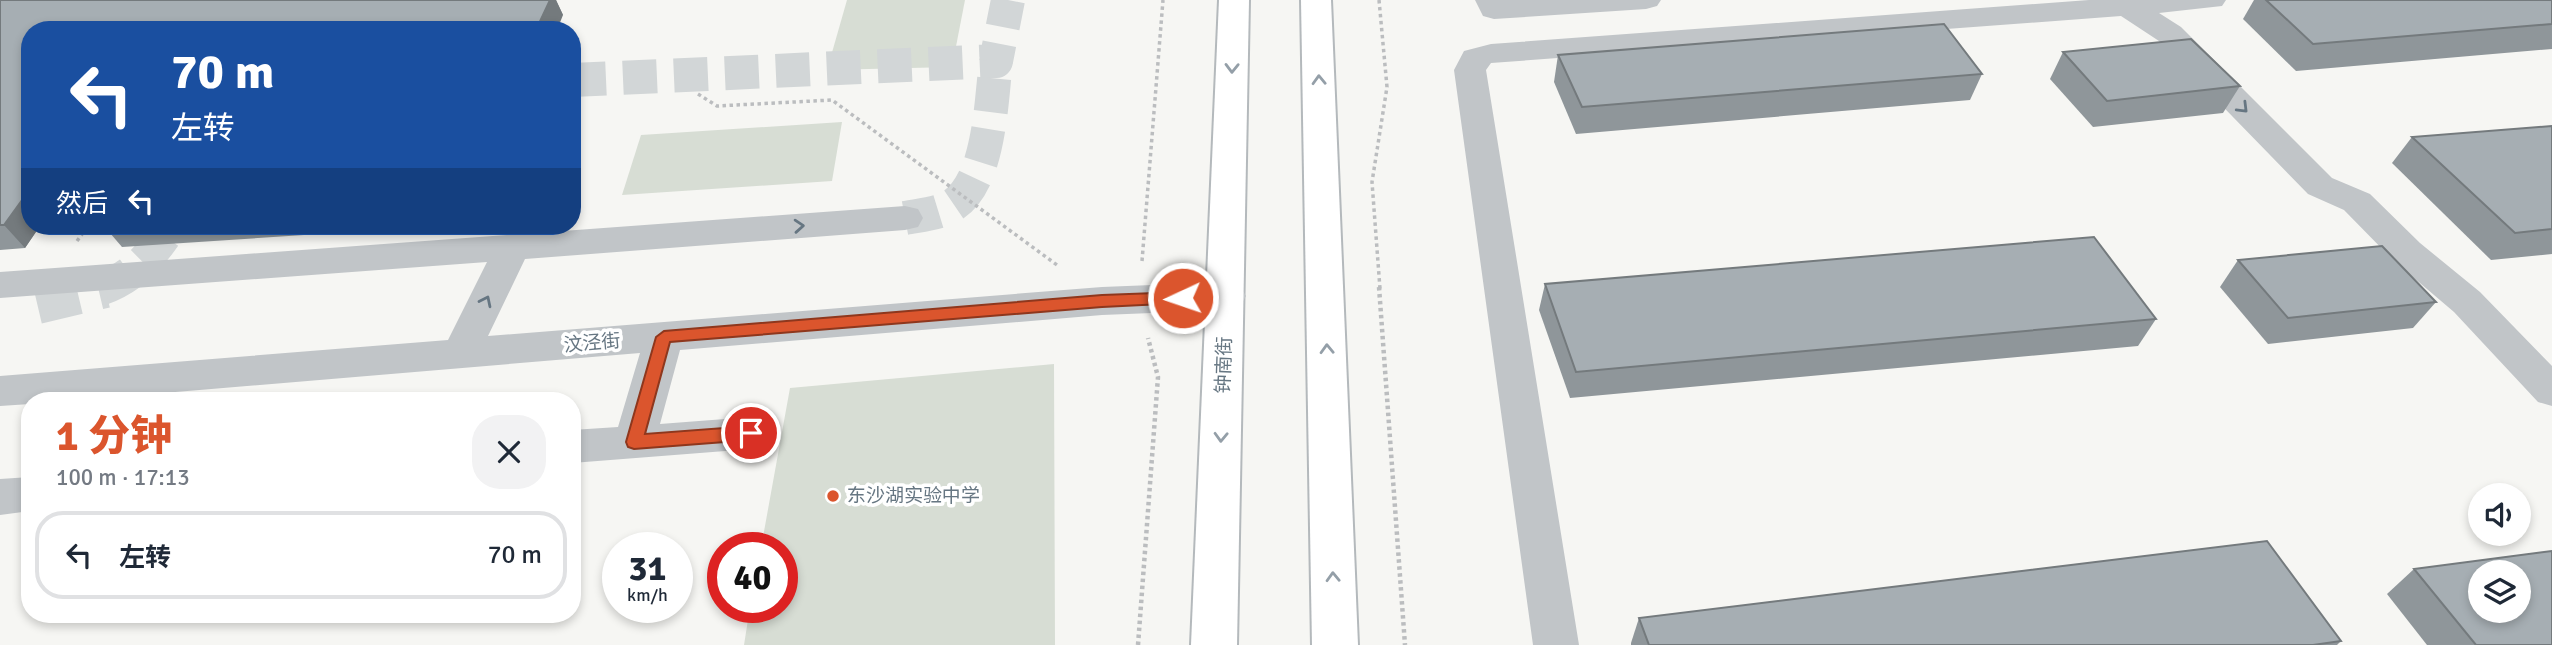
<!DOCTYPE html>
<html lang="zh">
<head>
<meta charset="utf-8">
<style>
  body { margin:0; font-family:Signika,"Noto Sans SC",sans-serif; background:#f2f2f3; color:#1f2937; height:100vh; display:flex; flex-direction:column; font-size:26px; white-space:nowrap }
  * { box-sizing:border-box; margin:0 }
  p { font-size:23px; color:#747a83 }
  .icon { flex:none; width:38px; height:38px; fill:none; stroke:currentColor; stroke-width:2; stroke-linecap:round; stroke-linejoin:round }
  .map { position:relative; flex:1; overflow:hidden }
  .details { position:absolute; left:21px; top:392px; width:560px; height:231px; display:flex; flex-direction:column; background:#fff; border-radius:28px; box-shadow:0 4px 10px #0003 }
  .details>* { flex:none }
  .guide { position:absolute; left:21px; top:21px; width:560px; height:214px; border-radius:28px; box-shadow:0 4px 10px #0003; background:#1a4fa0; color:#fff; overflow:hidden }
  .controls { position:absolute; left:2468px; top:483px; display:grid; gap:14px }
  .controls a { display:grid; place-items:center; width:63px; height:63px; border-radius:50%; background:#fff; box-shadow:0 4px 10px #0003; font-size:35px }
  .speed { position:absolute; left:602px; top:532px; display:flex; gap:14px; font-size:35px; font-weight:700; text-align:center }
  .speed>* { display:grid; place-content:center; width:91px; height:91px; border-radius:50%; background:#fff; box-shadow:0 4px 10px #0003; line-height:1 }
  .speed small { font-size:18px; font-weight:400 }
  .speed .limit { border:10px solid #d22; background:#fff; color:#111 }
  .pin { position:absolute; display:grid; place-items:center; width:60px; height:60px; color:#fff; margin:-30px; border:4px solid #fff; border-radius:50%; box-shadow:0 2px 7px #0007 }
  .me { position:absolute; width:77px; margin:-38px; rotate:267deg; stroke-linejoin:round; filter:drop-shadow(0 0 5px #0008) }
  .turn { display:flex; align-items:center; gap:24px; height:147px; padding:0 35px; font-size:32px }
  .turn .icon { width:91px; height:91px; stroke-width:2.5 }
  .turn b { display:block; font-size:49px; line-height:60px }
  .then { display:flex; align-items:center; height:66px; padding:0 35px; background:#0003; gap:14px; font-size:26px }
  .round { display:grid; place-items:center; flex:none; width:74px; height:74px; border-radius:28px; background:#f2f2f3 }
  .head { display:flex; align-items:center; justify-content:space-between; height:119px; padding:0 35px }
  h1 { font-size:42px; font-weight:800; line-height:52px; color:#db552d }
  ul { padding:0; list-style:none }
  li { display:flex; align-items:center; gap:21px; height:88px; margin:0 14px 10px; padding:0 21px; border:4px solid #e0e1e3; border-radius:28px }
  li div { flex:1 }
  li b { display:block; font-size:26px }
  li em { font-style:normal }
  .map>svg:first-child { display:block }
  .green { fill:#d7ddd4 }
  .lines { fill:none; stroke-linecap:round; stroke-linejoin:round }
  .minor-tunnel-far1 { stroke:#d2d6d7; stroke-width:34; stroke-dasharray:34 17; stroke-linecap:butt }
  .minor-tunnel { stroke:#d2d6d7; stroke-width:42; stroke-dasharray:42 21; stroke-linecap:butt }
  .major-casing { stroke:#b4b9bc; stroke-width:4 }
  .path-far1 { stroke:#bbbdbf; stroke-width:3.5; stroke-dasharray:3.5 3.5; stroke-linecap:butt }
  .path { stroke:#bbbdbf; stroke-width:4.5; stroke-dasharray:3.5 3.5; stroke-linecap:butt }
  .minor { fill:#c1c5c8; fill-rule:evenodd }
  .major { fill:#fff; fill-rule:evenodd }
  .wall { fill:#8f969a }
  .shaded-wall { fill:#747a7d }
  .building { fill:#a6aeb3; stroke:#747a7d; stroke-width:2; fill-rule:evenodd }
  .oneway { stroke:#949fa8 }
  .oneway2 { stroke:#667682 }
  .route { fill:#db552d; stroke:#8e371d; stroke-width:2 }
  .poi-dot { fill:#db552d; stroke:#fff; stroke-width:2.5 }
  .labels { text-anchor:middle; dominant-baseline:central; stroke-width:7; stroke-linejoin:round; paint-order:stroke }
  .street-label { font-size:19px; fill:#667682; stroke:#fff }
  .poi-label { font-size:19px; fill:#667682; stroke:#fff; text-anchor:start }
</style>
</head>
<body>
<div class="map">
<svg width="2552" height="645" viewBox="0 0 2552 645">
  <rect width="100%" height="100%" fill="#f6f6f3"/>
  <g class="green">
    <path d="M 847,0 L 965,0 L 952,67 L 827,70 Z"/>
    <path d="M 842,122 L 832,181 L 622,195 L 641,135 Z"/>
    <path d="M 1054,364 L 1055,645 L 744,645 L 750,607 L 782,607 L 782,548 L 761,548 L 790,388 Z"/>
  </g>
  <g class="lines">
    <g class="minor-tunnel-far1">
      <path d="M 572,80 L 996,61 L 1008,0"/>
      <path d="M 905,218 C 921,215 939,214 953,205 C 990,181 991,101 996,61"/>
      <path d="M 100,289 C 134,277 152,255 171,226"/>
    </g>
    <path class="minor-tunnel" d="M 37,303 L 105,287"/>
    <g class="major-casing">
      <g id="major">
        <path d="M 1219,0 L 1249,0 L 1237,645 L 1191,645 Z"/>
        <path d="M 1301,0 L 1331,0 L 1358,645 L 1312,645 Z"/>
      </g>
    </g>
    <g class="path-far1">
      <path d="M 1379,0 L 1387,87 L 1372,182 L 1380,289"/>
      <path d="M 698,94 L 717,106 L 832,100 L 1057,265"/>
      <path d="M 77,241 L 88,226"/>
      <path d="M 1142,261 L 1163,0"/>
    </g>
    <g class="path">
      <path d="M 1379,287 L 1405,645"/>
      <path d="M 1138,645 L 1158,377 L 1148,338"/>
    </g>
    <g class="minor">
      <path d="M 1475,0 L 1661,0 L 1657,6 L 1646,9 L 1494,19 L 1483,16 Z"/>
      <path d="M 2089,0 L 2226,0 L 2222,6 L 2159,13 L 2181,27 L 2332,178 L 2370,194 L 2420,243 L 2480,292 L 2552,366 L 2552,406 L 2538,402 L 2454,312 L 2394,261 L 2344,210 L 2308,194 L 2159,41 L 2121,16 L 1491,63 L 1486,70 L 1579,645 L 1533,645 L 1454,70 L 1464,51 L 1491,44 Z"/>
      <path d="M 905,206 L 918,209 L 923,218 L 918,227 L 905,230 L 525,259 L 488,336 L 1102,287 L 1227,282 L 1240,286 L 1246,296 L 1240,306 L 1227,310 L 1102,315 L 680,350 L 660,424 L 751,417 L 766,422 L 772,433 L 766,444 L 751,449 L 572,463 L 572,430 L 618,427 L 640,353 L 68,401 L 30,401 L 30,404 L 0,406 L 0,376 L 448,340 L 487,262 L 0,298 L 0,272 Z"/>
      <path d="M 30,477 L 30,511 L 0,515 L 0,479 Z"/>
    </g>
    <use href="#major" class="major"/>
  </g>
  <g class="wall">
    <path d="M 0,0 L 556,0 L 563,15 L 30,30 L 30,226 L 40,226 L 25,248 L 0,250 Z"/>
    <path d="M 2254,0 L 2552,0 L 2552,49 L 2296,71 L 2243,19 Z"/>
    <path d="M 2063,52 L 2240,86 L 2223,113 L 2093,127 L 2050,79 Z"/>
    <path d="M 1558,55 L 1982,74 L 1970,100 L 1576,134 L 1554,82 Z"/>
    <path d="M 2552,126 L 2552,254 L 2491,260 L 2392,163 L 2412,137 Z"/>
    <path d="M 104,226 L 443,226 L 122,247 Z"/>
    <path d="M 2238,260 L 2436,302 L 2413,328 L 2268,344 L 2220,287 Z"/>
    <path d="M 1545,284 L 2156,319 L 2138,346 L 1570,398 L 1539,310 Z"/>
    <path d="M 2414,569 L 2552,645 L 2427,645 L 2387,594 Z"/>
    <path d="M 1639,618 L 2341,641 L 2337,645 L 1631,645 L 1631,643 Z"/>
  </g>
  <g class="shaded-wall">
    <path d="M 550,0 L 556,0 L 563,15 L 557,30 L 536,30 Z"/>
    <path d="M 30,189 L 30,226 L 40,226 L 25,248 L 4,225 Z"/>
  </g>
  <g class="building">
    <path d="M 0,0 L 550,0 L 536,30 L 30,30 L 30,189 L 4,225 L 0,225 Z"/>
    <path d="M 2266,0 L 2552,0 L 2552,24 L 2313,44 Z"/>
    <path d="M 1944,24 L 1982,74 L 1582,107 L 1558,55 Z"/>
    <path d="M 2191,39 L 2240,86 L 2107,101 L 2063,52 Z"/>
    <path d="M 2552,126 L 2552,229 L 2515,233 L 2412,137 Z"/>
    <path d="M 2094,237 L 2156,319 L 1576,372 L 1545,284 Z"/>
    <path d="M 2382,246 L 2436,302 L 2288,318 L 2238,260 Z"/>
    <path d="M 2267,541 L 2341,641 L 2313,645 L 1649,645 L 1639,618 Z"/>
    <path d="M 2552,551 L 2552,645 L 2476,645 L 2414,569 ZM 2480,572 L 2518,572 L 2518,611 L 2480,611 Z"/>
  </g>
  <defs><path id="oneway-chevron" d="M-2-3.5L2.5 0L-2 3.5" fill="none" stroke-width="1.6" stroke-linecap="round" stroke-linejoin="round" transform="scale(1.75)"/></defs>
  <g class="oneway">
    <use href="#oneway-chevron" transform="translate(1232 68) rotate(91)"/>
    <use href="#oneway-chevron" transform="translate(1319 80) rotate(-92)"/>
    <use href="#oneway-chevron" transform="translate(1327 349) rotate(-92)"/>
    <use href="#oneway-chevron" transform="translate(1221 437) rotate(92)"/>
    <use href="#oneway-chevron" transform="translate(1333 577) rotate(-92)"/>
  </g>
  <g class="oneway2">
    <use href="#oneway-chevron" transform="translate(2243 108) rotate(45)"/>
    <use href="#oneway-chevron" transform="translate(799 226) rotate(-4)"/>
    <use href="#oneway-chevron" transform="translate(486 301) rotate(-64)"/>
  </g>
  <path class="route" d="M 1183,292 L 1191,298 L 1183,303 L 1102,307 L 670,342 L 645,434 L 751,426 L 757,428 L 759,433 L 757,438 L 751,440 L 634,449 L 628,447 L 626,442 L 656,337 L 664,331 L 1102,295 Z"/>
  <circle class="poi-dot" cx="833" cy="496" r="7"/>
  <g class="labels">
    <g class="street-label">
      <text transform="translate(592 343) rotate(-5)">汶泾街</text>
      <text transform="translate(1224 365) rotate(-88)">钟南街</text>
    </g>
    <g class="poi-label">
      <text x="847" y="496">东沙湖实验中学</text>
    </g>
  </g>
</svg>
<div class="controls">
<a><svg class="icon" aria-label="sound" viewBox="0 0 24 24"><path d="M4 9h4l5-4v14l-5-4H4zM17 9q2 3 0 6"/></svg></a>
<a><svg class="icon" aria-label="layers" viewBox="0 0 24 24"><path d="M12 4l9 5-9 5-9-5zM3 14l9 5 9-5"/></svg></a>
</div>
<div class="speed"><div>31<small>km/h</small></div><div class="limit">40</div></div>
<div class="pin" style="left:751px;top:433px;background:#d93025"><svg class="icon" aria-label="arrive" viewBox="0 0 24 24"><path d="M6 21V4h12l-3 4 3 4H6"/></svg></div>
<svg class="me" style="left:1183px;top:298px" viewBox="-20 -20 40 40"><circle r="17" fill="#db552d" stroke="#fff" stroke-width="3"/><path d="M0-11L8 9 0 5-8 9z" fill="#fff"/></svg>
<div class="guide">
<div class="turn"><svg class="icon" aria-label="left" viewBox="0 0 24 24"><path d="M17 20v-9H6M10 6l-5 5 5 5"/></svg><div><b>70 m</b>左转</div></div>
<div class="then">然后<svg class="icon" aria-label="left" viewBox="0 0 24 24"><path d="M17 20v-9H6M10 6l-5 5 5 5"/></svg></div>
</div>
<section class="details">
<div class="head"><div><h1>1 分钟</h1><p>100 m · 17:13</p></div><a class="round"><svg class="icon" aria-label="close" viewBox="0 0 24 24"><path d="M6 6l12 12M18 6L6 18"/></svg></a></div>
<ul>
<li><svg class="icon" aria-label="left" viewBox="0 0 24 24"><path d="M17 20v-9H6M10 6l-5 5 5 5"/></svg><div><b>左转</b></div><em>70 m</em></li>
</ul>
</section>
</div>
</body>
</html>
